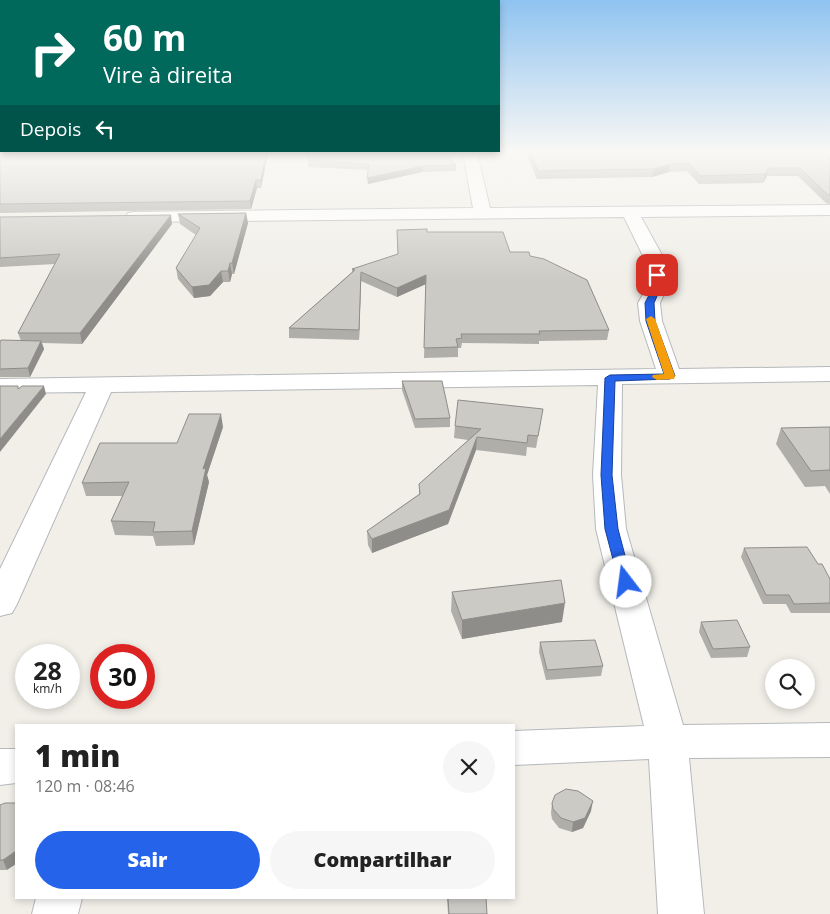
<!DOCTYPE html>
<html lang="pt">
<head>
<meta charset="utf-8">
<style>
  body { margin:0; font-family:"Open Sans",sans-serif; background:#f6f6f6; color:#222; height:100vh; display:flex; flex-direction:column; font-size:19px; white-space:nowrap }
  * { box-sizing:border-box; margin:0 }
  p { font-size:16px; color:#767676 }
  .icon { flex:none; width:28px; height:28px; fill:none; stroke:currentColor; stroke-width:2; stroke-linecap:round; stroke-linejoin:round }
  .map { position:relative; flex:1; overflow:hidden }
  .drawer { position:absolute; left:15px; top:724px; width:500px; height:175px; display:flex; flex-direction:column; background:#fff; border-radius:0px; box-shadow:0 2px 8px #0003 }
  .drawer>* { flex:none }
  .guide { position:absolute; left:0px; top:0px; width:500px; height:152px; box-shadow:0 2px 8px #0003; background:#00695c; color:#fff; overflow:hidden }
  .controls { position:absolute; left:765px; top:659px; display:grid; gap:10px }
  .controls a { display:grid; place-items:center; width:50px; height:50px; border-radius:50%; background:#fff; box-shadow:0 2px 8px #0003; font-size:25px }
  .speed { position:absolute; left:15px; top:644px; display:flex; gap:10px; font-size:25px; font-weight:700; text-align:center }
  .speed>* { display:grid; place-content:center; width:65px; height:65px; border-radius:50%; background:#fff; box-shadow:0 2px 8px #0003; line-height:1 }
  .speed small { font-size:12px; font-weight:400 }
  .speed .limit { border:8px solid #d22; background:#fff; color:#111 }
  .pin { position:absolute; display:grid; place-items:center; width:42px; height:42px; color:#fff; margin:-21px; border-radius:10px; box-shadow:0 2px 8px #0006 }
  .me { position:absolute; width:55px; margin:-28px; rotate:345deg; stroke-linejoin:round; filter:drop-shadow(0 0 4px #0008) }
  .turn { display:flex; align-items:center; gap:18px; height:105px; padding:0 20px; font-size:22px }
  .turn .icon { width:65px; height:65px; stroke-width:2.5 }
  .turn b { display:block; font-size:35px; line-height:42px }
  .then { display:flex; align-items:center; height:48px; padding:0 20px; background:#0003; gap:10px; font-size:19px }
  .round { display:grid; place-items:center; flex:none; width:52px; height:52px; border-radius:26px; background:#f6f6f6 }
  .summary { display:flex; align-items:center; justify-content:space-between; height:85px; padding:0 20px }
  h1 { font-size:30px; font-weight:800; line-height:38px }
  .action { display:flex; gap:10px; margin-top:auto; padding:10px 20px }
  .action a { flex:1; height:58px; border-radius:30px; background:#2563eb; color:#fff; font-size:20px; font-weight:800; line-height:58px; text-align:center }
  .action a+a { background:#f6f6f6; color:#222 }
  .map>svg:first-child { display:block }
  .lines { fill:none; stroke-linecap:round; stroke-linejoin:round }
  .minor-casing { stroke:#b5b8bc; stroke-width:2 }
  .minor { fill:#fff; fill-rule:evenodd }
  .wall { fill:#afaea9 }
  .shaded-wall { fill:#8f8d8a }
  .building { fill:#cccac5; stroke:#8f8d8a }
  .route { fill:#2563eb; stroke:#184099 }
  .slow { fill:#f59e0b }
</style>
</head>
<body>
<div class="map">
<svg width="830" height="914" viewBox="0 0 830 914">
  <rect width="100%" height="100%" fill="#f1efe8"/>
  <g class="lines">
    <g class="minor-casing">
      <g id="minor">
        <path d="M 463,153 L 477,153 L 490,208 L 830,205 L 830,215 L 641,217 L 667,264 L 667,287 L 660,303 L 662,321 L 679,369 L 830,367 L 830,381 L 622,384 L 621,475 L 626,529 L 683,725 L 830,723 L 830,757 L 689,758 L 704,914 L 658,914 L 649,759 L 514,765 L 514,731 L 644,726 L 596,529 L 593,475 L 598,385 L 111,392 L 17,604 L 12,613 L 0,616 L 0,569 L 86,392 L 0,393 L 0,379 L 656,369 L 640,321 L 638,303 L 647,287 L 647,264 L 624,217 L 134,222 L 128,221 L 125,217 L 128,213 L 134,212 L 473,208 Z"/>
        <path d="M 0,749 L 16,749 L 16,783 L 0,785 Z"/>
        <path d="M 36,898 L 82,898 L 78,914 L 32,914 Z"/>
      </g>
    </g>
    <use href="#minor" class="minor"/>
  </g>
  <g class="wall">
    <path d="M 0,153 L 268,153 L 261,188 L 257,188 L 251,209 L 0,213 Z"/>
    <path d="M 526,153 L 830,153 L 830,204 L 826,203 L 798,176 L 767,176 L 763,183 L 699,184 L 687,171 L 669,172 L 652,177 L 537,179 Z"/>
    <path d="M 308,160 L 456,165 L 456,171 L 422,172 L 368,184 L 368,170 L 308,167 Z"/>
    <path d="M 246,213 L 248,223 L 234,274 L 232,274 L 230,282 L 223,282 L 210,296 L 194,298 L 178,279 L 176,268 L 196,235 L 180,224 L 178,214 Z"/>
    <path d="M 0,217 L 172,224 L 82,344 L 42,343 L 44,349 L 30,377 L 0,377 L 0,342 L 21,341 L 18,333 L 55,264 L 0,267 Z"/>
    <path d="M 397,230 L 427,232 L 510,252 L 530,256 L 609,330 L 607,340 L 539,341 L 539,344 L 462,343 L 461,348 L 458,348 L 458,357 L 424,358 L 426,284 L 397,297 L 361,281 L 359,340 L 289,338 L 289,328 L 352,272 L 352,269 L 398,254 Z"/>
    <path d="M 402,381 L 450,418 L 450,427 L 415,428 L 402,390 Z"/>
    <path d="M 541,421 L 536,448 L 527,447 L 526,456 L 476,450 L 448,524 L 372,553 L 368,545 L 367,531 L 419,494 L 419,484 L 468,440 L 454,438 L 455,426 Z"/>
    <path d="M 223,427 L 207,475 L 209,482 L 194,545 L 156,546 L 153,536 L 115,535 L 111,521 L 122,496 L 86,496 L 82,483 L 177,443 Z"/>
    <path d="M 830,427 L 830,494 L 825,486 L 805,487 L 776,444 L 781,428 Z"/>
    <path d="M 744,548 L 818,564 L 830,579 L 830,613 L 791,613 L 786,604 L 763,604 L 741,557 Z"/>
    <path d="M 452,592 L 562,622 L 462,639 L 451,611 Z"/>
    <path d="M 701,622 L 750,647 L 747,657 L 711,658 L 699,632 Z"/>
    <path d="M 540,642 L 603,666 L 601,676 L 546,680 L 539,652 Z"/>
    <path d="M 552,803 L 591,811 L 583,828 L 572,832 L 559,828 L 552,819 L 551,813 Z"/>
    <path d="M 0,805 L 7,870 L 0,870 Z"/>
    <path d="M 447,898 L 486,898 L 487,914 L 448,914 Z"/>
  </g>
  <g class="shaded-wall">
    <path d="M 266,153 L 268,153 L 261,188 L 261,180 Z"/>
    <path d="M 670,164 L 669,172 L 652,177 L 654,169 Z"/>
    <path d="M 423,166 L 422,172 L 368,184 L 367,178 Z"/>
    <path d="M 769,168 L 767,176 L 763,183 L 765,174 Z"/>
    <path d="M 256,180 L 257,188 L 251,209 L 250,201 Z"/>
    <path d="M 246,213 L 248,223 L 234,274 L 232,263 Z"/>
    <path d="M 171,215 L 172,224 L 82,344 L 80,333 Z"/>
    <path d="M 230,263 L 232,274 L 230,282 L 228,271 Z"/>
    <path d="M 221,271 L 223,282 L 210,296 L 194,298 L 192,287 Z"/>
    <path d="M 361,272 L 361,281 L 359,340 L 359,330 Z"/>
    <path d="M 426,275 L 426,284 L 397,297 L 397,288 Z"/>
    <path d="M 41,341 L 44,349 L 30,377 L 28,368 Z"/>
    <path d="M 44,386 L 46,394 L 0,452 L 0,439 Z"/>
    <path d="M 221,414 L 223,427 L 207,475 L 209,482 L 194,545 L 192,531 L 203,469 Z"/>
    <path d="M 477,437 L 476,450 L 448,524 L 372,553 L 372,539 L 449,510 Z"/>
    <path d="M 565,603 L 562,622 L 462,639 L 462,620 Z"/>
    <path d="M 593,801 L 591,811 L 583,828 L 572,832 L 573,822 Z"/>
    <path d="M 16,851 L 16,864 L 7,870 L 3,860 Z"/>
  </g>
  <g class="building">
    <path d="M 0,153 L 266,153 L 261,180 L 256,180 L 250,201 L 0,204 Z"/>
    <path d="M 309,153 L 446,153 L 456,165 L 423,166 L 367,178 L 369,164 L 308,160 Z"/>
    <path d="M 530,153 L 830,153 L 830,195 L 828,195 L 800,168 L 769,168 L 765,174 L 700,176 L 689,163 L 670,164 L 654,169 L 538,171 Z"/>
    <path d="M 246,213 L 232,263 L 230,263 L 228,271 L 221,271 L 209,285 L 192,287 L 176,268 L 200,228 L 178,214 Z"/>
    <path d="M 171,215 L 80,333 L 18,333 L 60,254 L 0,258 L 0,217 Z"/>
    <path d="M 427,229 L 427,232 L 503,232 L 510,252 L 529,252 L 530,256 L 544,259 L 587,280 L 609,330 L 539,331 L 540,334 L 461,334 L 462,338 L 456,339 L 458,347 L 424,348 L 426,275 L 397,288 L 361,272 L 359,330 L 289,328 L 355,270 L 352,269 L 398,254 L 397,230 Z"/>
    <path d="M 1,340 L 41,341 L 28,368 L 0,369 L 0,342 Z"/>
    <path d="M 402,381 L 442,381 L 450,418 L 415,419 Z"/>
    <path d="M 0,386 L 18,386 L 18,389 L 22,386 L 44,386 L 0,439 Z"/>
    <path d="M 458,400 L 543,409 L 538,436 L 528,435 L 527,443 L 477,437 L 449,510 L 372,539 L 367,531 L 420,494 L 419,484 L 481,429 L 455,426 Z"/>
    <path d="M 189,414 L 221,414 L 203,469 L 206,468 L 192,531 L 153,532 L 155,522 L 111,521 L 129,482 L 82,483 L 100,443 L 177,443 Z"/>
    <path d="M 830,427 L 830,470 L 811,471 L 781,428 Z"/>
    <path d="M 807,547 L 818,564 L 822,564 L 830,579 L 830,603 L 794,604 L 789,595 L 766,595 L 744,548 Z"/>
    <path d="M 561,580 L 565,603 L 462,620 L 452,592 Z"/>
    <path d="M 737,620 L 750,647 L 713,649 L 701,622 Z"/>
    <path d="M 595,640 L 603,666 L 547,670 L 540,642 Z"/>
    <path d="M 566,789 L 578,791 L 593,801 L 585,818 L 573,822 L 561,818 L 553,809 L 552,803 L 555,795 Z"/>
    <path d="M 5,803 L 15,803 L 16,804 L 16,851 L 3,860 L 0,860 L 0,805 Z"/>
    <path d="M 448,898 L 486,898 L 487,914 L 449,914 Z"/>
  </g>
  <linearGradient id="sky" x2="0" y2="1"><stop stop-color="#8fc3f1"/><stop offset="0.54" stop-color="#f9f8f5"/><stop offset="1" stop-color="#f9f8f5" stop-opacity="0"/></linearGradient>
  <rect width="830" height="281" fill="url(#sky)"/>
  <path class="route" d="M 654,274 L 661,275 L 661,287 L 654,303 L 655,321 L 675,376 L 670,379 L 615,381 L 612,475 L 618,529 L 632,582 L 630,586 L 621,586 L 619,582 L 605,529 L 601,475 L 605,378 L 610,375 L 664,374 L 646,321 L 645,303 L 653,287 Z"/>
  <path class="slow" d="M 651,316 L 655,319 L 675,376 L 674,379 L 657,380 L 652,377 L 653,375 L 664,374 L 646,319 Z"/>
</svg>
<div class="controls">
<a><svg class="icon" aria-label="search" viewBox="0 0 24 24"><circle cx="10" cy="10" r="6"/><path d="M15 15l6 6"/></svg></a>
</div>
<div class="speed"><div>28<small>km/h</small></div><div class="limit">30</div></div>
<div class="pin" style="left:657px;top:275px;background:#d93025"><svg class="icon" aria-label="arrive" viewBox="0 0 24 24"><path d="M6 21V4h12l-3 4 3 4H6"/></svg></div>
<svg class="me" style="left:626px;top:582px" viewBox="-20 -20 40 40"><circle r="19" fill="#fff"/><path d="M0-13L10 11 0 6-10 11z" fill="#2563eb"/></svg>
<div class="guide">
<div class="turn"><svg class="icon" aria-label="right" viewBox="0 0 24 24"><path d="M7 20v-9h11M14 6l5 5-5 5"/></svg><div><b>60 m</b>Vire à direita</div></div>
<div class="then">Depois<svg class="icon" aria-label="left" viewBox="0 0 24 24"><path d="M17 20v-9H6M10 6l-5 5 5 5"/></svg></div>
</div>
<section class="drawer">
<div class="summary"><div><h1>1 min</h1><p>120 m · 08:46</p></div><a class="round"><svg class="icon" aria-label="close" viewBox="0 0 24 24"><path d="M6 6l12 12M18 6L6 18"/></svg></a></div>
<div class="action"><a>Sair</a><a>Compartilhar</a></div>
</section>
</div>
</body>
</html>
